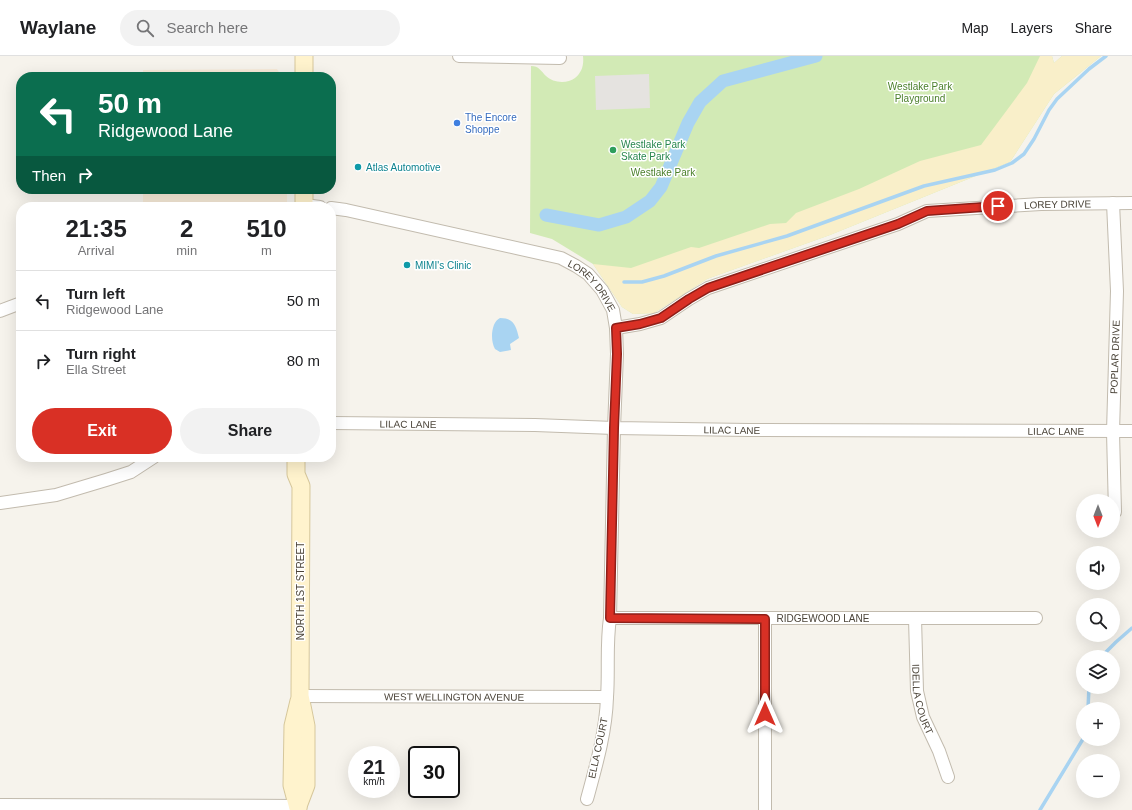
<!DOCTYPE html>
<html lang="en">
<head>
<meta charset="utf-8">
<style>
  body { margin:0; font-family:Helvetica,sans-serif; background:#f2f2f2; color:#202124; height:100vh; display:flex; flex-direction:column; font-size:15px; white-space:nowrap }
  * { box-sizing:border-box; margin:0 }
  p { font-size:13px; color:#757577 }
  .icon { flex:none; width:22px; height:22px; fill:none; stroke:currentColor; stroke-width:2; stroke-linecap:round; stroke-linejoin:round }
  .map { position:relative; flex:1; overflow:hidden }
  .side { position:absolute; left:16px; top:146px; width:320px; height:260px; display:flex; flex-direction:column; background:#fff; border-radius:16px; box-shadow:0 4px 16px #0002 }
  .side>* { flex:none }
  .guide { position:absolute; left:16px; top:16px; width:320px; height:122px; border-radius:16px; box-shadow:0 4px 16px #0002; background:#0b6e4f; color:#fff; overflow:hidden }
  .needle { width:26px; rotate:180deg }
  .tools { position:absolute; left:1076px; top:438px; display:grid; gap:8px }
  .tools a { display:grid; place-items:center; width:44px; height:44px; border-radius:50%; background:#fff; box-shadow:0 4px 16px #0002; font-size:20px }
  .speed { position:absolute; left:348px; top:690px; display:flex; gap:8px; font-size:20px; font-weight:700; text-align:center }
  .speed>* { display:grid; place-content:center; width:52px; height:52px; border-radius:50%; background:#fff; box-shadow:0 4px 16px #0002; line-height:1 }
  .speed small { font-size:10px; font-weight:400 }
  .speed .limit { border:2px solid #111; border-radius:6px; background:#fff; color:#111 }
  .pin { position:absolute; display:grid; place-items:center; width:34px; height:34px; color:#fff; margin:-17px; border:2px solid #fff; border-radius:50%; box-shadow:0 1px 4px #0007 }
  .me { position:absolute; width:44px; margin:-22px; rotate:0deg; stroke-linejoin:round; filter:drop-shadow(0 0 3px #0008) }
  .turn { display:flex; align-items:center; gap:14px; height:84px; padding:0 16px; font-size:18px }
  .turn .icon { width:52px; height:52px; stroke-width:2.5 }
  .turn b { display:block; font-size:28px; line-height:34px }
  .then { display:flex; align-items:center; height:38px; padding:0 16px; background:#0003; gap:8px; font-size:15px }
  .eta { display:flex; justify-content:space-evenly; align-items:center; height:68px; text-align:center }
  .eta b { font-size:24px; font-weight:700; line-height:28px }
  .action { display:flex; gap:8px; margin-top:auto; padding:8px 16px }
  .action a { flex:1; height:46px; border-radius:24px; background:#d93025; color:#fff; font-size:16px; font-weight:700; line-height:46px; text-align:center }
  .action a+a { background:#f2f2f2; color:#202124 }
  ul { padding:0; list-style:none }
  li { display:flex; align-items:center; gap:12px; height:60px; padding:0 16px; border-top:1px solid #e0e0e0 }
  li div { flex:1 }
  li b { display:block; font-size:15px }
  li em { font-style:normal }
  header { display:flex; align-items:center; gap:24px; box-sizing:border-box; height:56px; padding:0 20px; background:#fff; border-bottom:1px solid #e0e0e0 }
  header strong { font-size:19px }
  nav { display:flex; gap:22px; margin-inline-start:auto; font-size:14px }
  .search { width:280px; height:36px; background:#f2f2f2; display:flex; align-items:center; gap:10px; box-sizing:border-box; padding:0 14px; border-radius:22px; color:#757577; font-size:15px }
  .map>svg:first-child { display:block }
  .commercial { fill:#f7ead8 }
  .green { fill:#d2eab5 }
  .sand { fill:#f9efc9 }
  .parking { fill:#e5e3e0 }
  .water { fill:#a9d4f2 }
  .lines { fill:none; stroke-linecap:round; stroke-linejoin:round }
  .stream { stroke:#a9d4f2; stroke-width:3.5 }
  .canal { stroke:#a9d4f2; stroke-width:13 }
  .street-casing { stroke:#c2bbae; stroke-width:14 }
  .secondary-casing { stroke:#d6c79b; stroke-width:19 }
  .street { stroke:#fff; stroke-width:12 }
  .secondary { stroke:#fff3cd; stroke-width:17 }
  .route-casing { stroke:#8d1f18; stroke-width:10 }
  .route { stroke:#d93025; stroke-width:7 }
  .shop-dot { fill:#3f7fe0; stroke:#fff; stroke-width:1.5 }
  .leisure-dot { fill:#2e9e5b; stroke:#fff; stroke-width:1.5 }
  .culture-dot { fill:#0f9aa8; stroke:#fff; stroke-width:1.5 }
  .labels { text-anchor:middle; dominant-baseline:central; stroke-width:3; stroke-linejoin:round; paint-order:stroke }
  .park-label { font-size:10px; fill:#4a7f2a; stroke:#fff }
  .shop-label { font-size:10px; fill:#366cbe; stroke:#fff; text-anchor:start }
  .leisure-label { font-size:10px; fill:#27864d; stroke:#fff; text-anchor:start }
  .culture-label { font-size:10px; fill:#0d838f; stroke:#fff; text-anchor:start }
  .street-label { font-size:10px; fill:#4b4439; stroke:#fff }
</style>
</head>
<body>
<header>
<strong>Waylane</strong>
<div class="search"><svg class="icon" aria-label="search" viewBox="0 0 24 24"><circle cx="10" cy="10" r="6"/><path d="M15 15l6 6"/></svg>Search here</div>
<nav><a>Map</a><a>Layers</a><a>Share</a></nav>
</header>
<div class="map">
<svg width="1132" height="754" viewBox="0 0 1132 754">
  <rect width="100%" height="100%" fill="#f6f3ec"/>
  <g class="commercial">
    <path d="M 277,13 L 282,21 L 143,21 L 143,14 Z"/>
    <rect x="143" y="133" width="144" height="18"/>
  </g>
  <path class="green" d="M 583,0 L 1052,0 L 1054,7 L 1062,0 L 1101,0 L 1054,38 L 1010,106 L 830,179 L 707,223 L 654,257 L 633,258 L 622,251 L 593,208 L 552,183 L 530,177 L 531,10 C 539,10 541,15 546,20 C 553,27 567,28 575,22 C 582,16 584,9 583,0 Z"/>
  <path class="sand" d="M 1040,0 L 1052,0 L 1054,7 L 1062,0 L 1101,0 L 1054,38 L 1010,106 L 830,179 L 707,223 L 654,257 L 633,258 L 622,251 L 593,208 L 631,212 L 691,191 L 699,192 L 770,168 L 786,167 L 796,157 L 859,133 L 920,105 L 981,89 L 1027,27 Z"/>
  <path class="parking" d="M 649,18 L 650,52 L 596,54 L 595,20 Z"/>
  <path class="water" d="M 500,262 C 514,262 516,270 519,282 L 510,288 L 511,294 L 500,296 L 495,293 C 490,285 491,266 500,262 Z"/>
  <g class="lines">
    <g class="stream">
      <path d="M 624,226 L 642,226 L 664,220 L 716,200 L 787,180 L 924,130 L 995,114 L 1012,107 L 1024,98 L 1034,83 L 1049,54 L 1057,43 L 1089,13 L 1106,0"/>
      <path d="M 1101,601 L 1116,586 L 1132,572"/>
      <path d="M 1088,653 L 1089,631"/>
      <path d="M 1040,754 L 1083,683"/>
    </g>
    <path class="canal" d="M 546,159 L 599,169 L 626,161 L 650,145 L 661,131 L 688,67 L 700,46 L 723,25 L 816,0"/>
    <g class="street-casing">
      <g id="street">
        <path d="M 459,0 L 560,2"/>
        <path d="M 1113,147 L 1117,235 L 1113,376 L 1115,456"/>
        <path d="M 304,149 L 320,151"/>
        <path id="s1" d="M 331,152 L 346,154 L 561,202 L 576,210 L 588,218 L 602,234 L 613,254 L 616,272 L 617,298 L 614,372 L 610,562 C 606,589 609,615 607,641 C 606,676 596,710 587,743"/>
        <path d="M 0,255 L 21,247"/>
        <path id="s2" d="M 616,272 L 640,268 L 661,262 L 689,243 L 708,232 L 898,168 L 927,155 L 1041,148 L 1132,147"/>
        <path id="s3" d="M 331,367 L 535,369 L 614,372 L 749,374 L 1132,375"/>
        <path d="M 0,447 L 56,439 L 106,424 L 131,416 L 154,401"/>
        <path id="s4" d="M 610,562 L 1036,562"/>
        <path id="s5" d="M 915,562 L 917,635 L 923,661 L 939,695 L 948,721"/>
        <path d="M 765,563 L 765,754"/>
        <path id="s6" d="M 300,640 L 607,641"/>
        <path d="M 0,749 L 298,750"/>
      </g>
    </g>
    <g class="secondary-casing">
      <g id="secondary">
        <path d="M 304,0 L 304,21"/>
        <path d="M 304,133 L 304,151"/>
        <path d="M 296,401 L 296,418 L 301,430 L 300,640 L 306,670 L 306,729 L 298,750"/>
        <path d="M 298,752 L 292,729 L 293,670 L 299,645"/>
      </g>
    </g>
    <use href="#street" class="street"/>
    <use href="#secondary" class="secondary"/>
  </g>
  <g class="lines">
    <g class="route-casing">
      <path id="route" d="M 765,658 L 765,563 L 610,562 L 614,372 L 617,298 L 616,272 L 640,268 L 661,262 L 689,243 L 708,232 L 898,168 L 927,155 L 998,150"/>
    </g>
    <use href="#route" class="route"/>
  </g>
  <circle class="shop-dot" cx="457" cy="67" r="4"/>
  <circle class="leisure-dot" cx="613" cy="94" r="4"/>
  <g class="culture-dot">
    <circle cx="358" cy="111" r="4"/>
    <circle cx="407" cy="209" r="4"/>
  </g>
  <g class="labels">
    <g class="park-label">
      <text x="920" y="30">Westlake Park<tspan x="920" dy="12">Playground</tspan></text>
      <text x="663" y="116">Westlake Park</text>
    </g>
    <g class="shop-label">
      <text x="465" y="61">The Encore<tspan x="465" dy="12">Shoppe</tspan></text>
    </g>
    <g class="leisure-label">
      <text x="621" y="88">Westlake Park<tspan x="621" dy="12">Skate Park</tspan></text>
    </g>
    <g class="culture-label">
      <text x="366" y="111">Atlas Automotive</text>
      <text x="415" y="209">MIMI's Clinic</text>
    </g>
    <g class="street-label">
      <text stroke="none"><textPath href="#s2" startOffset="465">LOREY DRIVE</textPath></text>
      <text stroke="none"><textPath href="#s1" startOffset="278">LOREY DRIVE</textPath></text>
      <text transform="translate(1115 301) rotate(-88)">POPLAR DRIVE</text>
      <text stroke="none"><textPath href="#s3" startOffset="77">LILAC LANE</textPath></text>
      <text stroke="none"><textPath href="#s3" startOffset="401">LILAC LANE</textPath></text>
      <text stroke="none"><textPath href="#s3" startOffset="725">LILAC LANE</textPath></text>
      <text transform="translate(300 535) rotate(-90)">NORTH 1ST STREET</text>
      <text stroke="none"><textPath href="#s4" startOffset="213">RIDGEWOOD LANE</textPath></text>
      <text stroke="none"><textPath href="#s6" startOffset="154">WEST WELLINGTON AVENUE</textPath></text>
      <text stroke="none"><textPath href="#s5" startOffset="82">IDELLA COURT</textPath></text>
      <text transform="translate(598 692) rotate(-78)">ELLA COURT</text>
    </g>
  </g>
</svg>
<div class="tools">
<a><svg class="needle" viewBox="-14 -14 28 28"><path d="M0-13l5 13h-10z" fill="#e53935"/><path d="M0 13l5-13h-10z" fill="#757577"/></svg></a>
<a><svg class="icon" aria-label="sound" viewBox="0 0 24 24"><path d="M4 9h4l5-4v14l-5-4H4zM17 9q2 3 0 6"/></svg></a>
<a><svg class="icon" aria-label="search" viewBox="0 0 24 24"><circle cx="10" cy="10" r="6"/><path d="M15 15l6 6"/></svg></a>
<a><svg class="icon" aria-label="layers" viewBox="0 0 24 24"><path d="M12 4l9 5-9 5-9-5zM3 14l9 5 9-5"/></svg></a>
<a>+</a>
<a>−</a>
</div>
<div class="speed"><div>21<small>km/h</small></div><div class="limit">30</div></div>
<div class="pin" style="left:998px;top:150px;background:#d93025"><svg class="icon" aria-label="arrive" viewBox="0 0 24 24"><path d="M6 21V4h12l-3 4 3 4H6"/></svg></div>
<svg class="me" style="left:765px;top:658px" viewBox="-20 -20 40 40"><path d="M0-17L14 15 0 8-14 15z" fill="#d93025" stroke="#fff" stroke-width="4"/></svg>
<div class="guide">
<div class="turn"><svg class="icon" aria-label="left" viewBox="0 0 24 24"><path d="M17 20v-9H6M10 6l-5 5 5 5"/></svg><div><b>50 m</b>Ridgewood Lane</div></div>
<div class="then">Then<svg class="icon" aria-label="right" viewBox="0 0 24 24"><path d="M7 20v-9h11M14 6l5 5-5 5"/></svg></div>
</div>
<section class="side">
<div class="eta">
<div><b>21:35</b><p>Arrival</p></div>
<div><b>2</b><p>min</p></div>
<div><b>510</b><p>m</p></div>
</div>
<ul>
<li><svg class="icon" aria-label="left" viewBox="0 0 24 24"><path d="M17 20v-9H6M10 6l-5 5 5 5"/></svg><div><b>Turn left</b><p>Ridgewood Lane</p></div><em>50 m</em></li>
<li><svg class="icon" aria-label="right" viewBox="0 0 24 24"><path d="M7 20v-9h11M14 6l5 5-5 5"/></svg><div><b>Turn right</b><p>Ella Street</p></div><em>80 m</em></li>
</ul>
<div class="action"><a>Exit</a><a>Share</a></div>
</section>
</div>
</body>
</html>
